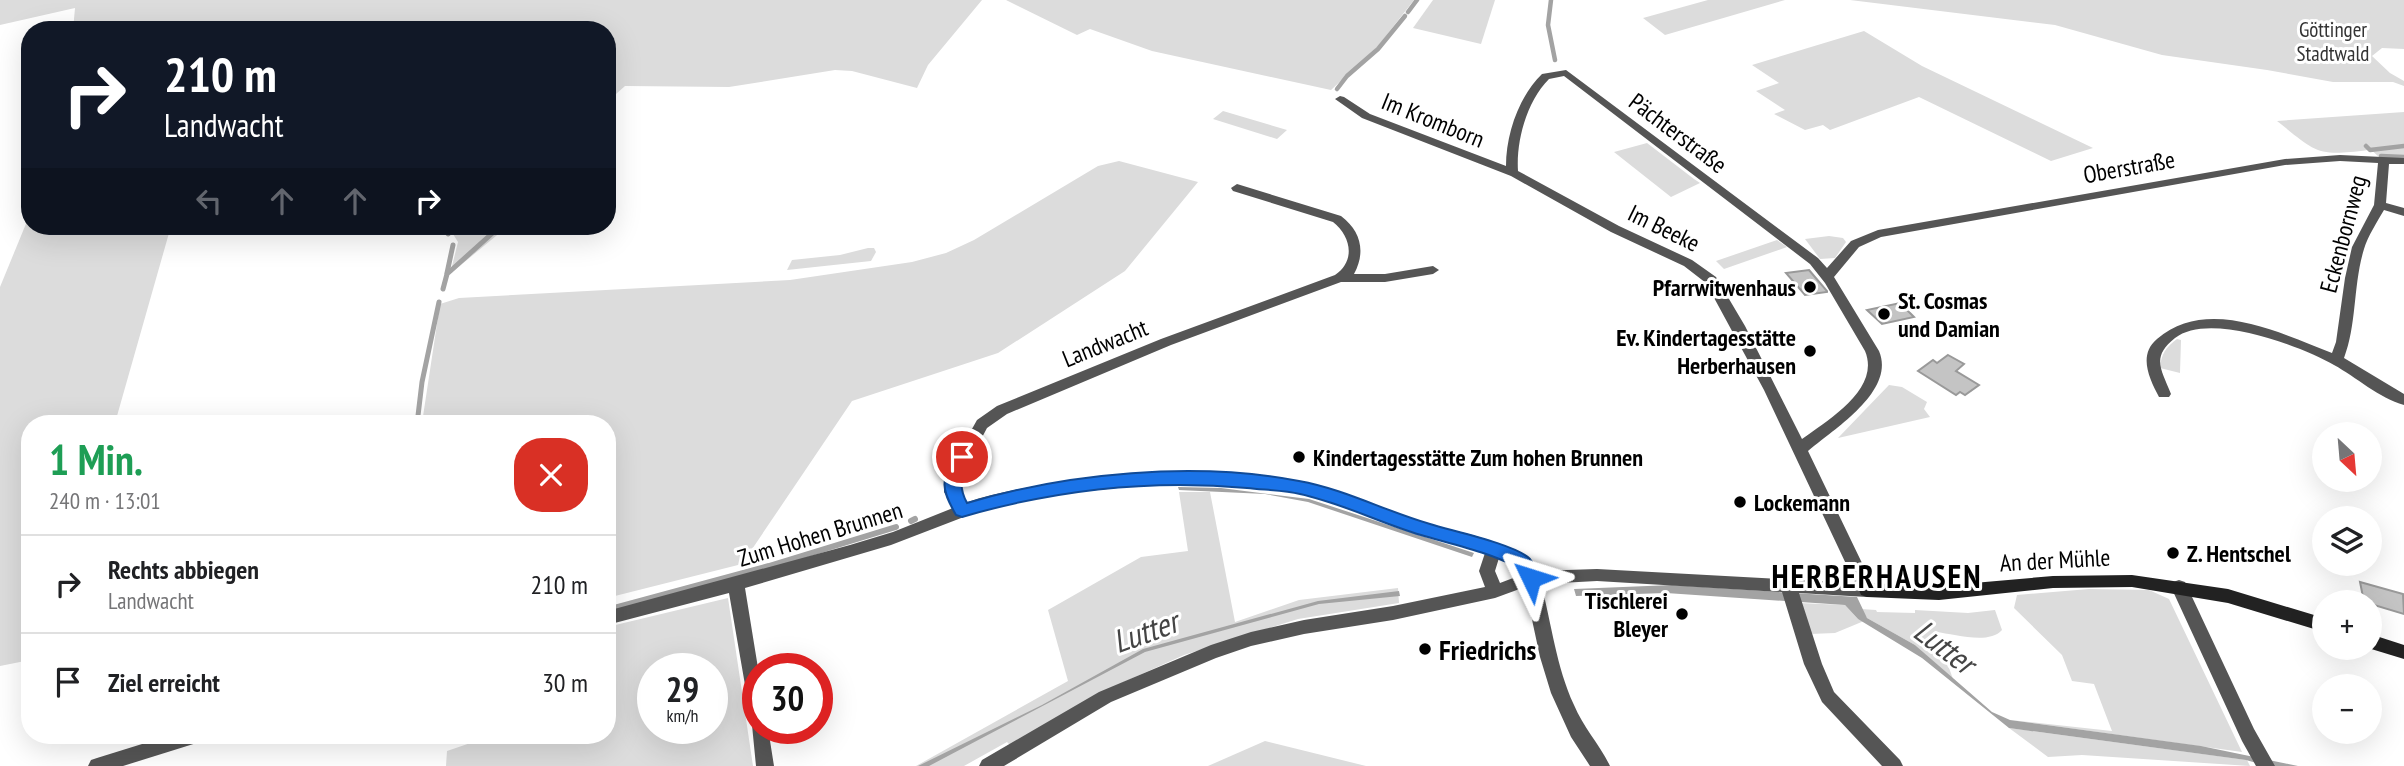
<!DOCTYPE html>
<html lang="de">
<head>
<meta charset="utf-8">
<style>
  body { margin:0; font-family:"PT Sans Narrow",sans-serif; background:#f2f2f2; color:#202124; height:100vh; display:flex; flex-direction:column; font-size:26px; white-space:nowrap }
  * { box-sizing:border-box; margin:0 }
  p { font-size:23px; color:#757577 }
  .icon { flex:none; width:38px; height:38px; fill:none; stroke:currentColor; stroke-width:2; stroke-linecap:round; stroke-linejoin:round }
  .map { position:relative; flex:1; overflow:hidden }
  .drawer { position:absolute; left:21px; top:415px; width:595px; height:329px; display:flex; flex-direction:column; background:#fff; border-radius:28px; box-shadow:0 7px 28px #0002 }
  .drawer>* { flex:none }
  .banner { position:absolute; left:21px; top:21px; width:595px; height:214px; border-radius:28px; box-shadow:0 7px 28px #0002; background:#111827; color:#fff; overflow:hidden }
  .needle { width:46px; rotate:154deg }
  .tools { position:absolute; left:2312px; top:422px; display:grid; gap:14px }
  .tools a { display:grid; place-items:center; width:70px; height:70px; border-radius:50%; background:#fff; box-shadow:0 7px 28px #0002; font-size:35px }
  .speed { position:absolute; left:637px; top:653px; display:flex; gap:14px; font-size:35px; font-weight:700; text-align:center }
  .speed>* { display:grid; place-content:center; width:91px; height:91px; border-radius:50%; background:#fff; box-shadow:0 7px 28px #0002; line-height:1 }
  .speed small { font-size:18px; font-weight:400 }
  .speed .limit { border:10px solid #d22; background:#fff; color:#111 }
  .pin { position:absolute; display:grid; place-items:center; width:60px; height:60px; color:#fff; margin:-30px; border:4px solid #fff; border-radius:50%; box-shadow:0 2px 7px #0007 }
  .me { position:absolute; width:77px; margin:-38px; rotate:311deg; stroke-linejoin:round; filter:drop-shadow(0 0 5px #0008) }
  .turn { display:flex; align-items:center; gap:24px; height:147px; padding:0 28px; font-size:32px }
  .turn .icon { width:91px; height:91px; stroke-width:2.5 }
  .turn b { display:block; font-size:49px; line-height:60px }
  .lanes { display:flex; align-items:center; height:66px; padding:0 28px; background:#0003; justify-content:center; gap:35px; direction:ltr }
  .lanes .off { opacity:.35 }
  .round { display:grid; place-items:center; flex:none; width:74px; height:74px; border-radius:28px; background:#f2f2f2 }
  .headline { display:flex; align-items:center; justify-content:space-between; height:119px; padding:0 28px }
  h1 { font-size:42px; font-weight:800; line-height:52px; color:#1e9e55 }
  ul { padding:0; list-style:none }
  li { display:flex; align-items:center; gap:21px; height:98px; padding:0 28px; border-top:2px solid #e0e0e0 }
  li div { flex:1 }
  li b { display:block; font-size:26px }
  li em { font-style:normal }
  .map>svg:first-child { display:block }
  .green { fill:#dcdcdc; fill-rule:evenodd }
  .water { fill:#a3a3a3 }
  .lines { fill:none; stroke-linecap:round; stroke-linejoin:round }
  .stream-far2 { stroke:#a3a3a3; stroke-width:4.5 }
  .stream-far1 { stroke:#a3a3a3; stroke-width:5 }
  .stream { stroke:#a3a3a3; stroke-width:6 }
  .building { fill:#c4c4c4; stroke:#999; stroke-width:2 }
  .street { fill:#555; fill-rule:evenodd }
  .secondary { fill:#222; fill-rule:evenodd }
  .route { fill:#1a73e8; stroke:#114b97; stroke-width:2 }
  .poi-dot { fill:#000; stroke:#fff; stroke-width:2.5 }
  .labels { text-anchor:middle; dominant-baseline:central; stroke-width:6; stroke-linejoin:round; paint-order:stroke }
  .far-park-label { font-size:21px; fill:#333; stroke:#fff }
  .street-label { font-size:24px; fill:#000; stroke:#fff }
  .poi-label { font-size:24px; font-weight:bold; fill:#000; stroke:#fff; text-anchor:start }
  .near-poi-label { font-size:28px; font-weight:bold; fill:#000; stroke:#fff; text-anchor:start }
  .district-label { font-size:32px; font-weight:bold; letter-spacing:2px; fill:#000; stroke:#fff }
  .near-water-label { font-size:32px; font-style:italic; fill:#444; stroke:#fff }
</style>
</head>
<body>
<div class="map">
<svg width="2404" height="766" viewBox="0 0 2404 766">
  <rect width="100%" height="100%" fill="#fff"/>
  <g class="green">
    <path d="M 0,0 L 982,0 L 928,65 L 917,88 L 852,71 L 835,70 L 729,87 L 625,86 L 607,102 L 607,30 L 73,30 L 75,8 L 0,25 Z"/>
    <path d="M 1006,0 L 1414,0 L 1378,46 L 1331,90 L 1152,51 L 1090,29 L 1077,35 Z"/>
    <path d="M 1433,0 L 1495,0 L 1481,44 L 1413,28 Z"/>
    <path d="M 1708,0 L 1785,0 L 1665,35 L 1643,18 Z"/>
    <path d="M 1850,0 L 2404,0 L 2404,49 L 2382,48 L 2372,56 L 2390,73 L 2404,81 L 2404,86 L 2393,82 L 2333,82 L 2267,70 L 2162,55 L 2055,25 Z"/>
    <path d="M 1864,31 L 1922,66 L 2093,148 L 2051,161 L 1919,97 L 1830,130 L 1823,125 L 1805,130 L 1774,114 L 1785,110 L 1756,91 L 1779,83 L 1752,65 Z"/>
    <path d="M 1223,111 L 1287,130 L 1277,139 L 1213,119 Z"/>
    <path d="M 2404,112 L 2404,158 L 2379,157 L 2367,146 L 2365,146 L 2368,150 C 2316,157 2316,152 2277,121 Z"/>
    <path d="M 1647,143 L 1694,179 L 1700,183 L 1671,197 L 1614,152 Z"/>
    <path d="M 1119,161 L 1198,182 L 1125,271 L 998,353 L 852,401 L 742,564 L 607,598 L 607,424 L 422,423 L 440,304 L 459,298 L 790,280 L 912,262 L 946,253 L 974,240 L 1098,166 Z"/>
    <path d="M 30,214 L 30,226 L 171,226 L 115,423 L 30,424 L 30,660 L 0,666 L 0,287 Z"/>
    <path d="M 448,226 L 508,226 L 450,274 L 458,242 Z"/>
    <path d="M 1829,236 L 1843,238 L 1846,242 L 1835,258 L 1820,259 L 1805,239 Z"/>
    <path d="M 1777,240 L 1787,247 L 1724,269 L 1716,261 Z"/>
    <path d="M 868,248 L 874,248 L 876,252 L 871,261 L 787,270 L 792,260 L 840,255 Z"/>
    <path d="M 2177,339 L 2181,340 L 2180,373 L 2160,368 C 2161,354 2166,347 2177,339 Z"/>
    <path d="M 1889,385 L 1902,387 L 1927,402 L 1924,409 L 1930,417 L 1838,438 Z"/>
    <path d="M 1179,492 L 1210,492 L 1235,622 L 1299,600 L 1398,588 L 1399,603 L 1298,619 L 1184,655 L 1095,695 L 1010,745 L 1007,742 L 964,766 L 916,766 L 1068,681 L 1048,610 L 1141,557 L 1188,551 Z"/>
    <path d="M 2089,589 L 2149,590 L 2169,599 L 2242,752 L 2010,720 L 2112,731 L 2094,684 L 2072,681 L 2062,655 L 2014,608 L 2017,595 Z"/>
    <path d="M 728,598 L 753,766 L 446,766 L 447,751 L 494,735 L 607,735 L 607,627 ZM 653,668 L 712,668 L 712,728 L 653,728 Z"/>
    <path d="M 1799,603 L 1845,605 L 1858,619 L 1864,621 L 1835,633 L 1810,634 Z"/>
    <path d="M 1861,609 L 1876,610 L 1877,612 L 1915,613 L 1915,610 L 1968,613 L 1995,610 L 2002,630 C 1989,645 1954,634 1936,632 L 1953,679 L 1915,645 L 1867,618 Z"/>
    <path d="M 2009,728 L 2247,760 L 2250,766 L 2082,755 L 2048,757 Z"/>
    <path d="M 1265,741 L 1366,766 L 1208,766 Z"/>
  </g>
  <g class="water">
    <path d="M 1178,487 L 1221,488 L 1309,499 L 1474,553 L 1472,557 L 1308,502 L 1265,494 L 1179,490 Z"/>
    <path d="M 1672,585 L 1857,597 L 1867,618 L 1915,645 L 1992,712 L 2010,720 L 2201,746 L 2298,766 L 2267,766 L 2246,760 L 2009,728 L 1922,658 L 1858,619 L 1845,605 L 1666,593 L 1576,596 L 1574,589 Z"/>
    <path d="M 1399,591 L 1400,596 L 1319,604 L 1145,652 L 929,766 L 918,766 L 1042,705 L 1143,649 L 1318,601 Z"/>
  </g>
  <g class="lines">
    <g class="stream-far2">
      <path d="M 1551,0 L 1548,25 L 1555,60"/>
      <path d="M 1408,12 L 1417,0"/>
      <path d="M 1337,89 L 1347,76 L 1378,49 L 1405,16"/>
      <path d="M 2366,146 L 2370,150 L 2404,146"/>
      <path d="M 2381,156 L 2404,157"/>
    </g>
    <g class="stream-far1">
      <path d="M 444,226 L 448,234"/>
      <path d="M 447,273 L 453,245"/>
      <path d="M 443,289 L 447,274 L 497,229"/>
      <path d="M 417,424 L 422,382 L 439,302"/>
    </g>
    <g class="stream">
      <path d="M 911,521 L 915,519"/>
      <path d="M 607,610 L 769,566 L 896,527"/>
    </g>
  </g>
  <g class="building">
    <path d="M 1809,270 L 1827,291 L 1827,292 L 1805,295 L 1786,273 Z"/>
    <path d="M 1900,303 L 1914,317 L 1882,324 L 1867,310 Z"/>
    <path d="M 1948,355 L 1964,364 L 1956,371 L 1979,385 L 1965,395 L 1960,392 L 1956,395 L 1918,371 L 1933,360 L 1937,363 Z"/>
    <path d="M 2360,582 L 2403,594 L 2404,614 L 2364,602 Z"/>
  </g>
  <g class="lines">
    <g class="street">
      <path d="M 1566,70 L 1818,258 L 1827,268 L 1851,241 L 1878,230 L 2285,159 L 2340,155 L 2404,158 L 2404,164 L 2389,164 L 2386,203 L 2404,208 L 2404,216 L 2384,210 C 2377,222 2368,236 2364,249 C 2353,285 2357,324 2344,358 L 2404,394 L 2404,405 C 2379,398 2356,377 2334,365 C 2300,346 2209,311 2175,338 C 2151,357 2161,369 2171,394 L 2169,397 L 2159,397 C 2149,378 2138,355 2157,339 C 2207,296 2280,333 2332,353 L 2336,342 L 2345,278 L 2352,247 L 2374,205 L 2378,163 L 2340,161 L 2285,165 L 1881,237 L 1859,247 L 1834,277 L 1879,351 C 1896,391 1834,429 1808,451 L 1875,590 L 1873,595 L 1867,597 L 1799,593 L 1822,664 L 1834,692 L 1900,760 L 1903,766 L 1882,766 L 1822,702 L 1804,664 L 1782,592 L 1597,581 L 1541,584 C 1552,625 1556,666 1574,705 C 1583,727 1600,745 1610,766 L 1590,766 L 1571,737 L 1551,693 L 1540,657 L 1525,587 L 1495,598 L 1393,620 L 1304,634 L 1251,646 L 1216,658 L 1111,702 L 1004,766 L 979,766 L 982,760 L 1099,692 L 1211,645 L 1251,632 L 1304,620 L 1393,606 L 1485,587 L 1479,571 L 1485,553 L 1398,527 L 1322,498 L 1298,493 L 1238,485 L 1147,485 L 1058,494 L 995,505 L 891,545 L 745,588 L 758,668 L 758,728 L 768,728 L 774,766 L 756,766 L 752,725 L 729,593 L 607,625 L 607,611 L 850,545 L 893,532 L 953,508 L 944,492 L 944,479 L 977,420 L 997,406 L 1161,339 L 1335,275 C 1356,261 1351,236 1333,222 L 1233,191 L 1231,188 L 1237,184 L 1341,216 C 1361,231 1366,252 1354,274 L 1385,274 L 1433,266 L 1439,270 L 1433,274 L 1385,282 L 1341,282 L 1171,345 L 1007,414 L 987,428 L 960,479 L 960,492 L 965,503 C 993,493 1020,489 1048,484 C 1133,470 1228,464 1312,484 C 1350,493 1384,512 1422,523 C 1454,531 1520,541 1536,571 L 1597,569 L 1855,583 L 1764,390 L 1706,283 L 1684,266 L 1611,232 L 1511,176 L 1362,118 L 1335,99 L 1340,96 L 1344,97 L 1370,114 L 1506,166 C 1506,134 1519,96 1542,74 ZM 1564,76 L 1810,264 L 1825,283 L 1865,351 C 1881,389 1828,420 1802,439 L 1745,326 L 1716,277 L 1692,260 L 1619,226 L 1518,171 C 1516,140 1527,101 1549,79 ZM 1499,558 L 1518,569 L 1521,575 L 1500,583 L 1495,571 Z"/>
      <path d="M 2179,580 L 2185,582 L 2254,729 L 2275,766 L 2256,766 L 2242,741 L 2171,587 L 2173,582 Z"/>
      <path d="M 171,735 L 206,735 L 203,741 L 123,766 L 88,766 L 91,760 L 97,758 Z"/>
    </g>
    <g class="secondary">
      <path d="M 2132,575 L 2228,589 L 2324,618 L 2324,632 L 2228,603 L 2132,587 L 2053,588 L 1939,600 L 1867,597 L 1861,595 L 1859,590 L 1861,585 L 1867,583 L 1939,586 L 2053,576 Z"/>
      <path d="M 2370,634 L 2404,645 L 2404,659 L 2368,648 Z"/>
    </g>
  </g>
  <path class="route" d="M 962,451 L 971,457 C 962,475 957,484 967,503 C 1067,473 1195,461 1299,481 C 1344,489 1385,511 1430,524 C 1452,531 1515,544 1530,559 C 1534,564 1538,572 1540,578 L 1538,583 L 1531,585 L 1525,583 C 1522,579 1520,572 1517,569 C 1502,555 1443,542 1421,535 C 1380,523 1342,503 1300,494 C 1283,490 1264,490 1247,488 C 1150,479 1054,490 962,517 L 956,515 C 940,487 941,481 957,453 Z"/>
  <g class="poi-dot">
    <circle cx="1810" cy="287" r="7"/>
    <circle cx="1884" cy="314" r="7"/>
    <circle cx="1810" cy="351" r="7"/>
    <circle cx="1299" cy="457" r="7"/>
    <circle cx="1740" cy="502" r="7"/>
    <circle cx="2173" cy="553" r="7"/>
    <circle cx="1682" cy="614" r="7"/>
    <circle cx="1425" cy="649" r="7"/>
  </g>
  <g class="labels">
    <g class="far-park-label">
      <text x="2333" y="29">Göttinger<tspan x="2333" dy="24">Stadtwald</tspan></text>
    </g>
    <g class="street-label">
      <text transform="translate(1433 120) rotate(22)">Im Kromborn</text>
      <text transform="translate(1678 133) rotate(37)">Pächterstraße</text>
      <text transform="translate(2129 167) rotate(-10)">Oberstraße</text>
      <text transform="translate(1664 228) rotate(26)">Im Beeke</text>
      <text transform="translate(2343 234) rotate(-75)">Eckenbornweg</text>
      <text transform="translate(1105 343) rotate(-22)">Landwacht</text>
      <text transform="translate(820 534) rotate(-17)">Zum Hohen Brunnen</text>
      <text transform="translate(2055 560) rotate(-3)">An der Mühle</text>
    </g>
    <g class="poi-label">
      <text x="1796" y="287" text-anchor="end">Pfarrwitwenhaus</text>
      <text x="1898" y="300">St. Cosmas<tspan x="1898" dy="28">und Damian</tspan></text>
      <text x="1796" y="337" text-anchor="end">Ev. Kindertagesstätte<tspan x="1796" dy="28">Herberhausen</tspan></text>
      <text x="1313" y="457">Kindertagesstätte Zum hohen Brunnen</text>
      <text x="1754" y="502">Lockemann</text>
      <text x="2187" y="553">Z. Hentschel</text>
      <text x="1668" y="600" text-anchor="end">Tischlerei<tspan x="1668" dy="28">Bleyer</tspan></text>
    </g>
    <g class="near-poi-label">
      <text x="1439" y="649">Friedrichs</text>
    </g>
    <g class="district-label">
      <text x="1877" y="576">HERBERHAUSEN</text>
    </g>
    <g class="near-water-label">
      <text transform="translate(1145 631) rotate(-20)">Lutter</text>
      <text transform="translate(1945 646) rotate(37)">Lutter</text>
    </g>
  </g>
</svg>
<div class="tools">
<a><svg class="needle" viewBox="-14 -14 28 28"><path d="M0-13l5 13h-10z" fill="#e53935"/><path d="M0 13l5-13h-10z" fill="#757577"/></svg></a>
<a><svg class="icon" aria-label="layers" viewBox="0 0 24 24"><path d="M12 4l9 5-9 5-9-5zM3 14l9 5 9-5"/></svg></a>
<a>+</a>
<a>−</a>
</div>
<div class="speed"><div>29<small>km/h</small></div><div class="limit">30</div></div>
<div class="pin" style="left:962px;top:457px;background:#d93025"><svg class="icon" aria-label="arrive" viewBox="0 0 24 24"><path d="M6 21V4h12l-3 4 3 4H6"/></svg></div>
<svg class="me" style="left:1531px;top:578px" viewBox="-20 -20 40 40"><path d="M0-17L14 15 0 8-14 15z" fill="#1a73e8" stroke="#fff" stroke-width="4"/></svg>
<div class="banner">
<div class="turn"><svg class="icon" aria-label="right" viewBox="0 0 24 24"><path d="M7 20v-9h11M14 6l5 5-5 5"/></svg><div><b>210 m</b>Landwacht</div></div>
<div class="lanes"><svg class="icon off" aria-label="left" viewBox="0 0 24 24"><path d="M17 20v-9H6M10 6l-5 5 5 5"/></svg><svg class="icon off" aria-label="ahead" viewBox="0 0 24 24"><path d="M12 20V5M6 11l6-6 6 6"/></svg><svg class="icon off" aria-label="ahead" viewBox="0 0 24 24"><path d="M12 20V5M6 11l6-6 6 6"/></svg><svg class="icon" aria-label="right" viewBox="0 0 24 24"><path d="M7 20v-9h11M14 6l5 5-5 5"/></svg></div>
</div>
<section class="drawer">
<div class="headline"><div><h1>1 Min.</h1><p>240 m · 13:01</p></div><a class="round" style="background:#d93025;color:#fff"><svg class="icon" aria-label="close" viewBox="0 0 24 24"><path d="M6 6l12 12M18 6L6 18"/></svg></a></div>
<ul>
<li><svg class="icon" aria-label="right" viewBox="0 0 24 24"><path d="M7 20v-9h11M14 6l5 5-5 5"/></svg><div><b>Rechts abbiegen</b><p>Landwacht</p></div><em>210 m</em></li>
<li><svg class="icon" aria-label="arrive" viewBox="0 0 24 24"><path d="M6 21V4h12l-3 4 3 4H6"/></svg><div><b>Ziel erreicht</b></div><em>30 m</em></li>
</ul>
</section>
</div>
</body>
</html>
